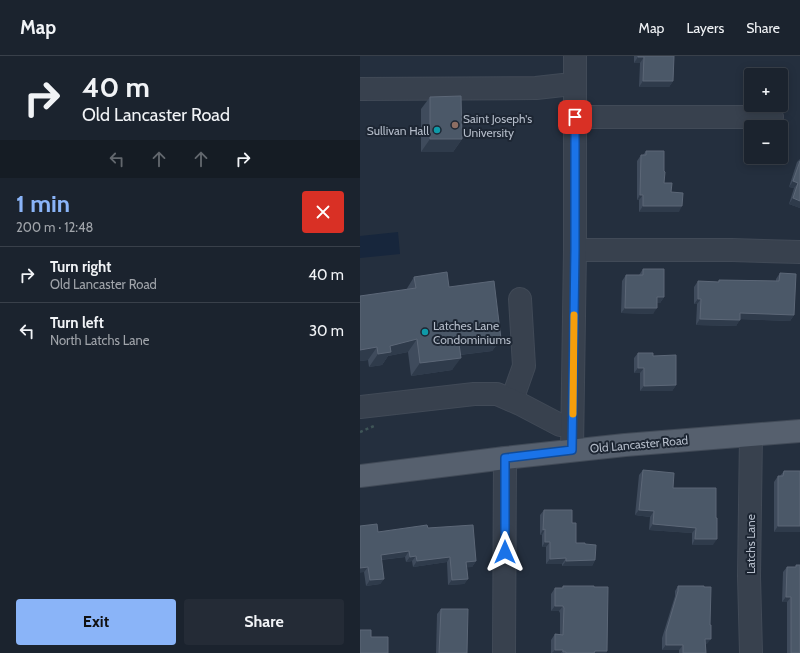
<!DOCTYPE html>
<html lang="en">
<head>
<meta charset="utf-8">
<style>
  body { margin:0; font-family:Cabin,sans-serif; background:#242b36; color:#f1f3f6; height:100vh; display:flex; flex-direction:column; font-size:15px; white-space:nowrap }
  * { box-sizing:border-box; margin:0 }
  p { font-size:13px; color:#a0a4aa }
  .icon { flex:none; width:22px; height:22px; fill:none; stroke:currentColor; stroke-width:2; stroke-linecap:round; stroke-linejoin:round }
  .map { position:relative; flex:1; overflow:hidden }
  .sheet { display:flex; flex-direction:column; background:#1b232e; width:360px }
  .sheet>* { flex:none }
  .guide { background:#1b232e; color:#f1f3f6; overflow:hidden }
  .controls { position:absolute; left:384px; top:12px; display:grid; gap:8px }
  .controls a { display:grid; place-items:center; width:44px; height:44px; border-radius:4px; background:#1b232e; box-shadow:0 2px 10px #0003,0 0 0 1px #39404a; font-size:20px }
  .pin { position:absolute; display:grid; place-items:center; width:34px; height:34px; color:#fff; margin:-17px; border-radius:8px; box-shadow:0 2px 6px #0006 }
  .me { position:absolute; width:44px; margin:-22px; rotate:0deg; stroke-linejoin:round; filter:drop-shadow(0 0 3px #0008) }
  .turn { display:flex; align-items:center; gap:14px; height:84px; padding:0 16px; font-size:18px }
  .turn .icon { width:52px; height:52px; stroke-width:2.5 }
  .turn b { display:block; font-size:28px; line-height:34px }
  .lanes { display:flex; align-items:center; height:38px; padding:0 16px; background:#0003; justify-content:center; gap:20px; direction:ltr }
  .lanes .off { opacity:.35 }
  .round { display:grid; place-items:center; flex:none; width:42px; height:42px; border-radius:4px; background:#242b36 }
  .head { display:flex; align-items:center; justify-content:space-between; height:68px; padding:0 16px }
  h1 { font-size:24px; font-weight:700; line-height:30px; color:#8ab4f8 }
  .primary-button { display:flex; gap:8px; margin-top:auto; padding:8px 16px }
  .primary-button a { flex:1; height:46px; border-radius:4px; background:#8ab4f8; color:#111; font-size:16px; font-weight:700; line-height:46px; text-align:center }
  .primary-button a+a { background:#242b36; color:#f1f3f6 }
  ul { padding:0; list-style:none }
  li { display:flex; align-items:center; gap:12px; height:56px; padding:0 16px; border-top:1px solid #39404a }
  li div { flex:1 }
  li b { display:block; font-size:15px }
  li em { font-style:normal }
  header { display:flex; align-items:center; gap:24px; box-sizing:border-box; height:56px; padding:0 20px; background:#1b232e; border-bottom:1px solid #39404a }
  header strong { font-size:19px }
  nav { display:flex; gap:22px; margin-inline-start:auto; font-size:14px }
  main { display:flex; flex:1; min-height:0 }
  .map>svg:first-child { display:block }
  .water { fill:#17263c }
  .lines { fill:none; stroke-linecap:round; stroke-linejoin:round }
  .minor-casing { stroke:#414a57; stroke-width:24 }
  .major-casing { stroke:#414a57; stroke-width:24 }
  .path { stroke:#3f5557; stroke-width:2.5; stroke-dasharray:3 3; stroke-linecap:butt }
  .minor { stroke:#38414e; stroke-width:22 }
  .major { stroke:#56606e; stroke-width:22 }
  .wall { fill:#3f4b5c }
  .shaded-wall { fill:#2f3b4b }
  .building { fill:#4b5868; stroke:#5c6777 }
  .route-casing { stroke:#114b97; stroke-width:10 }
  .route { stroke:#1a73e8; stroke-width:7 }
  .slow { stroke:#f59e0b; stroke-width:7 }
  .education-dot { fill:#8d6e63; stroke:#1d2633; stroke-width:1.5 }
  .culture-dot { fill:#0f9aa8; stroke:#1d2633; stroke-width:1.5 }
  .labels { text-anchor:middle; dominant-baseline:central; stroke-width:4; stroke-linejoin:round; paint-order:stroke }
  .poi-label { font-size:12px; fill:#b4bcc9; stroke:#1d2633; text-anchor:start }
  .street-label { font-size:12px; fill:#b4bcc9; stroke:#1d2633 }
</style>
</head>
<body>
<header>
<strong>Map</strong>
<nav><a>Map</a><a>Layers</a><a>Share</a></nav>
</header>
<main>
<section class="sheet">
<div class="guide">
<div class="turn"><svg class="icon" aria-label="right" viewBox="0 0 24 24"><path d="M7 20v-9h11M14 6l5 5-5 5"/></svg><div><b>40 m</b>Old Lancaster Road</div></div>
<div class="lanes"><svg class="icon off" aria-label="left" viewBox="0 0 24 24"><path d="M17 20v-9H6M10 6l-5 5 5 5"/></svg><svg class="icon off" aria-label="ahead" viewBox="0 0 24 24"><path d="M12 20V5M6 11l6-6 6 6"/></svg><svg class="icon off" aria-label="ahead" viewBox="0 0 24 24"><path d="M12 20V5M6 11l6-6 6 6"/></svg><svg class="icon" aria-label="right" viewBox="0 0 24 24"><path d="M7 20v-9h11M14 6l5 5-5 5"/></svg></div>
</div>
<div class="head"><div><h1>1 min</h1><p>200 m · 12:48</p></div><a class="round" style="background:#d93025;color:#fff"><svg class="icon" aria-label="close" viewBox="0 0 24 24"><path d="M6 6l12 12M18 6L6 18"/></svg></a></div>
<ul>
<li><svg class="icon" aria-label="right" viewBox="0 0 24 24"><path d="M7 20v-9h11M14 6l5 5-5 5"/></svg><div><b>Turn right</b><p>Old Lancaster Road</p></div><em>40 m</em></li>
<li><svg class="icon" aria-label="left" viewBox="0 0 24 24"><path d="M17 20v-9H6M10 6l-5 5 5 5"/></svg><div><b>Turn left</b><p>North Latchs Lane</p></div><em>30 m</em></li>
</ul>
<div class="primary-button"><a>Exit</a><a>Share</a></div>
</section>
<div class="map">
<svg width="440" height="597" viewBox="0 0 440 597">
  <rect width="100%" height="100%" fill="#242f3e"/>
  <path class="water" d="M 38,176 L 40,198 L 0,202 L 0,180 Z"/>
  <g class="lines">
    <g class="minor-casing">
      <g id="minor">
        <path d="M 0,33 L 176,32 L 203,29 L 215,29"/>
        <path d="M 215,61 L 412,61"/>
        <path d="M 215,194 L 372,194 L 440,196"/>
        <path d="M 152,344 L 164,310 L 160,243"/>
        <path d="M 0,351 L 114,338 L 137,338 L 160,348 L 200,369 L 212,369"/>
        <path d="M 391,379 L 389,520 L 391,597"/>
        <path d="M 212,394 L 215,194 L 215,0"/>
        <path d="M 144,597 L 145,402"/>
      </g>
    </g>
    <g class="major-casing">
      <path id="major" d="M 0,420 L 145,402 L 265,389 L 440,375"/>
    </g>
    <path class="path" d="M 0,376 L 14,370"/>
    <use href="#minor" class="minor"/>
    <use href="#major" class="major"/>
  </g>
  <g class="wall">
    <path d="M 274,0 L 314,0 L 313,25 L 309,31 L 279,31 L 280,7 L 274,7 Z"/>
    <path d="M 70,41 L 102,83 L 93,96 L 61,96 L 61,53 Z"/>
    <path d="M 286,95 L 304,115 L 304,127 L 311,136 L 319,156 L 279,156 L 279,144 L 277,144 L 277,105 L 281,99 L 283,99 Z"/>
    <path d="M 440,103 L 440,152 L 429,148 L 434,132 L 429,131 L 437,106 Z"/>
    <path d="M 283,213 L 304,241 L 300,247 L 297,247 L 293,258 L 261,257 L 262,225 L 266,219 L 279,219 Z"/>
    <path d="M 420,217 L 434,259 L 430,265 L 380,263 L 376,270 L 336,269 L 337,248 L 334,248 L 334,231 L 338,225 L 358,226 L 359,224 L 416,225 L 416,223 Z"/>
    <path d="M 54,221 L 89,231 L 141,283 L 132,295 L 100,299 L 92,314 L 51,320 L 48,296 L 28,300 L 22,309 L 9,311 L 8,304 L 0,305 L 0,240 L 46,234 Z"/>
    <path d="M 278,297 L 293,300 L 316,329 L 312,335 L 280,335 L 280,317 L 274,317 L 274,302 Z"/>
    <path d="M 283,414 L 313,432 L 353,489 L 332,489 L 332,477 L 289,474 L 290,461 L 275,459 L 279,419 Z"/>
    <path d="M 424,415 L 440,415 L 440,476 L 414,476 L 414,426 L 418,420 L 420,420 Z"/>
    <path d="M 184,454 L 212,467 L 216,487 L 225,488 L 235,504 L 232,510 L 202,510 L 202,508 L 186,508 L 186,491 L 182,491 L 182,479 L 180,479 L 180,459 Z"/>
    <path d="M 68,472 L 116,505 L 112,511 L 107,511 L 108,523 L 104,528 L 88,529 L 87,506 L 53,511 L 52,505 L 46,506 L 45,501 L 21,504 L 24,523 L 20,528 L 6,530 L 4,516 L 18,476 Z"/>
    <path d="M 436,509 L 440,597 L 427,597 L 427,546 L 422,546 L 423,516 L 427,511 L 436,511 Z"/>
    <path d="M 203,530 L 247,595 L 246,597 L 191,597 L 191,584 L 195,578 L 200,578 L 200,557 L 199,555 L 191,555 L 191,538 L 195,532 L 202,532 Z"/>
    <path d="M 318,530 L 347,588 L 345,588 L 346,597 L 319,597 L 319,594 L 302,594 L 302,582 L 315,540 L 315,535 Z"/>
    <path d="M 81,553 L 107,597 L 76,597 L 77,558 Z"/>
  </g>
  <g class="shaded-wall">
    <path d="M 278,1 L 284,1 L 280,7 L 274,7 Z"/>
    <path d="M 283,25 L 313,25 L 309,31 L 279,31 Z"/>
    <path d="M 70,83 L 102,83 L 93,96 L 61,96 Z"/>
    <path d="M 433,125 L 438,127 L 434,132 L 429,131 Z"/>
    <path d="M 280,139 L 283,139 L 279,144 L 277,144 Z"/>
    <path d="M 433,142 L 440,145 L 440,152 L 429,148 Z"/>
    <path d="M 283,150 L 322,150 L 319,156 L 279,156 Z"/>
    <path d="M 297,241 L 304,241 L 300,247 L 294,247 Z"/>
    <path d="M 338,243 L 341,243 L 337,248 L 334,248 Z"/>
    <path d="M 265,252 L 297,252 L 293,258 L 261,257 Z"/>
    <path d="M 380,257 L 434,259 L 430,265 L 376,263 Z"/>
    <path d="M 340,263 L 380,264 L 376,270 L 336,269 Z"/>
    <path d="M 57,283 L 48,296 L 28,300 L 22,309 L 9,311 L 18,298 L 30,290 Z"/>
    <path d="M 141,283 L 132,295 L 90,300 L 99,288 Z"/>
    <path d="M 17,291 L 8,304 L 0,305 L 0,294 Z"/>
    <path d="M 101,302 L 92,314 L 51,320 L 60,307 Z"/>
    <path d="M 278,312 L 284,312 L 280,317 L 274,317 Z"/>
    <path d="M 316,329 L 312,335 L 280,335 L 284,330 Z"/>
    <path d="M 279,454 L 294,455 L 290,461 L 275,459 Z"/>
    <path d="M 293,468 L 336,472 L 332,477 L 289,474 Z"/>
    <path d="M 418,470 L 440,470 L 440,476 L 414,476 Z"/>
    <path d="M 185,473 L 182,479 L 180,479 L 183,474 Z"/>
    <path d="M 335,483 L 357,483 L 353,489 L 332,489 Z"/>
    <path d="M 185,486 L 190,486 L 186,491 L 182,491 Z"/>
    <path d="M 49,495 L 45,501 L 17,504 L 21,499 Z"/>
    <path d="M 56,500 L 52,505 L 46,506 L 50,501 Z"/>
    <path d="M 90,501 L 87,506 L 53,511 L 57,505 Z"/>
    <path d="M 206,502 L 202,508 L 186,508 L 190,503 Z"/>
    <path d="M 235,504 L 232,510 L 202,510 L 206,505 Z"/>
    <path d="M 116,505 L 112,511 L 103,512 L 106,506 Z"/>
    <path d="M 8,511 L 4,516 L 0,517 L 0,512 Z"/>
    <path d="M 24,523 L 20,528 L 6,530 L 10,524 Z"/>
    <path d="M 108,523 L 104,528 L 88,529 L 92,524 Z"/>
    <path d="M 426,541 L 431,541 L 427,546 L 422,546 Z"/>
    <path d="M 195,550 L 203,550 L 199,555 L 191,555 Z"/>
    <path d="M 345,583 L 351,583 L 347,588 L 341,588 Z"/>
    <path d="M 306,589 L 323,589 L 319,594 L 302,594 Z"/>
    <path d="M 195,594 L 203,594 L 201,597 L 192,597 Z"/>
    <path d="M 235,595 L 247,595 L 246,597 L 234,597 Z"/>
  </g>
  <g class="building">
    <path d="M 278,0 L 314,0 L 313,25 L 283,25 L 284,1 L 278,1 Z"/>
    <path d="M 101,40 L 102,83 L 70,83 L 70,41 Z"/>
    <path d="M 286,95 L 304,95 L 304,115 L 305,116 L 304,127 L 312,127 L 311,136 L 323,137 L 322,150 L 283,150 L 283,139 L 280,139 L 281,99 L 286,99 Z"/>
    <path d="M 440,105 L 440,145 L 433,142 L 438,127 L 433,125 Z"/>
    <path d="M 283,213 L 304,213 L 304,241 L 297,241 L 297,252 L 265,252 L 266,219 L 283,219 Z"/>
    <path d="M 87,216 L 89,231 L 134,225 L 141,283 L 99,288 L 101,302 L 60,307 L 57,283 L 30,290 L 31,296 L 18,298 L 17,291 L 0,294 L 0,240 L 56,232 L 54,221 Z"/>
    <path d="M 420,217 L 436,218 L 434,259 L 380,257 L 380,264 L 340,263 L 341,243 L 338,243 L 338,225 L 359,226 L 359,224 L 419,225 Z"/>
    <path d="M 278,297 L 293,297 L 293,300 L 316,299 L 316,329 L 284,330 L 284,312 L 278,312 Z"/>
    <path d="M 283,414 L 314,417 L 313,432 L 356,432 L 356,462 L 357,462 L 357,483 L 335,483 L 336,472 L 293,468 L 294,455 L 279,454 Z"/>
    <path d="M 424,415 L 440,415 L 440,470 L 418,470 L 418,420 L 423,420 Z"/>
    <path d="M 184,454 L 212,454 L 212,467 L 216,467 L 216,487 L 225,487 L 225,488 L 236,489 L 235,504 L 206,505 L 206,502 L 190,503 L 190,486 L 185,486 L 185,473 L 183,474 Z"/>
    <path d="M 17,468 L 18,476 L 67,469 L 68,472 L 113,469 L 116,505 L 106,506 L 108,523 L 92,524 L 90,501 L 57,505 L 56,500 L 50,501 L 49,495 L 21,499 L 24,523 L 10,524 L 8,511 L 0,512 L 0,470 Z"/>
    <path d="M 436,509 L 440,509 L 440,597 L 431,597 L 431,541 L 426,541 L 427,511 L 436,511 Z"/>
    <path d="M 203,530 L 234,530 L 234,531 L 248,531 L 247,595 L 235,595 L 234,597 L 206,597 L 206,596 L 203,596 L 203,594 L 195,594 L 195,578 L 203,579 L 204,552 L 203,550 L 195,550 L 195,532 L 203,532 Z"/>
    <path d="M 318,530 L 344,530 L 344,531 L 351,531 L 350,569 L 351,569 L 351,583 L 345,583 L 346,597 L 323,597 L 323,589 L 306,589 L 306,576 L 318,535 Z"/>
    <path d="M 81,553 L 108,553 L 107,597 L 79,597 Z"/>
    <path d="M 0,574 L 11,574 L 11,581 L 28,581 L 28,597 L 0,597 Z"/>
  </g>
  <g class="lines">
    <g class="route-casing">
      <path id="route" d="M 145,496 L 145,402 L 212,394 L 215,194 L 215,61"/>
    </g>
    <use href="#route" class="route"/>
    <path class="slow" d="M 213,358 L 214,259"/>
  </g>
  <circle class="education-dot" cx="95" cy="69" r="4"/>
  <g class="culture-dot">
    <circle cx="77" cy="74" r="4"/>
    <circle cx="65" cy="276" r="4"/>
  </g>
  <g class="labels">
    <g class="poi-label">
      <text x="103" y="62">Saint Joseph's<tspan x="103" dy="14">University</tspan></text>
      <text x="69" y="74" text-anchor="end">Sullivan Hall</text>
      <text x="73" y="269">Latches Lane<tspan x="73" dy="14">Condominiums</tspan></text>
    </g>
    <g class="street-label">
      <text transform="translate(279 388) rotate(-5)">Old Lancaster Road</text>
      <text transform="translate(390 488) rotate(-90)">Latchs Lane</text>
    </g>
  </g>
</svg>
<div class="controls">
<a>+</a>
<a>−</a>
</div>
<div class="pin" style="left:215px;top:61px;background:#d93025"><svg class="icon" aria-label="arrive" viewBox="0 0 24 24"><path d="M6 21V4h12l-3 4 3 4H6"/></svg></div>
<svg class="me" style="left:145px;top:496px" viewBox="-20 -20 40 40"><path d="M0-17L14 15 0 8-14 15z" fill="#1a73e8" stroke="#fff" stroke-width="4"/></svg>
</div>
</main>
</body>
</html>
